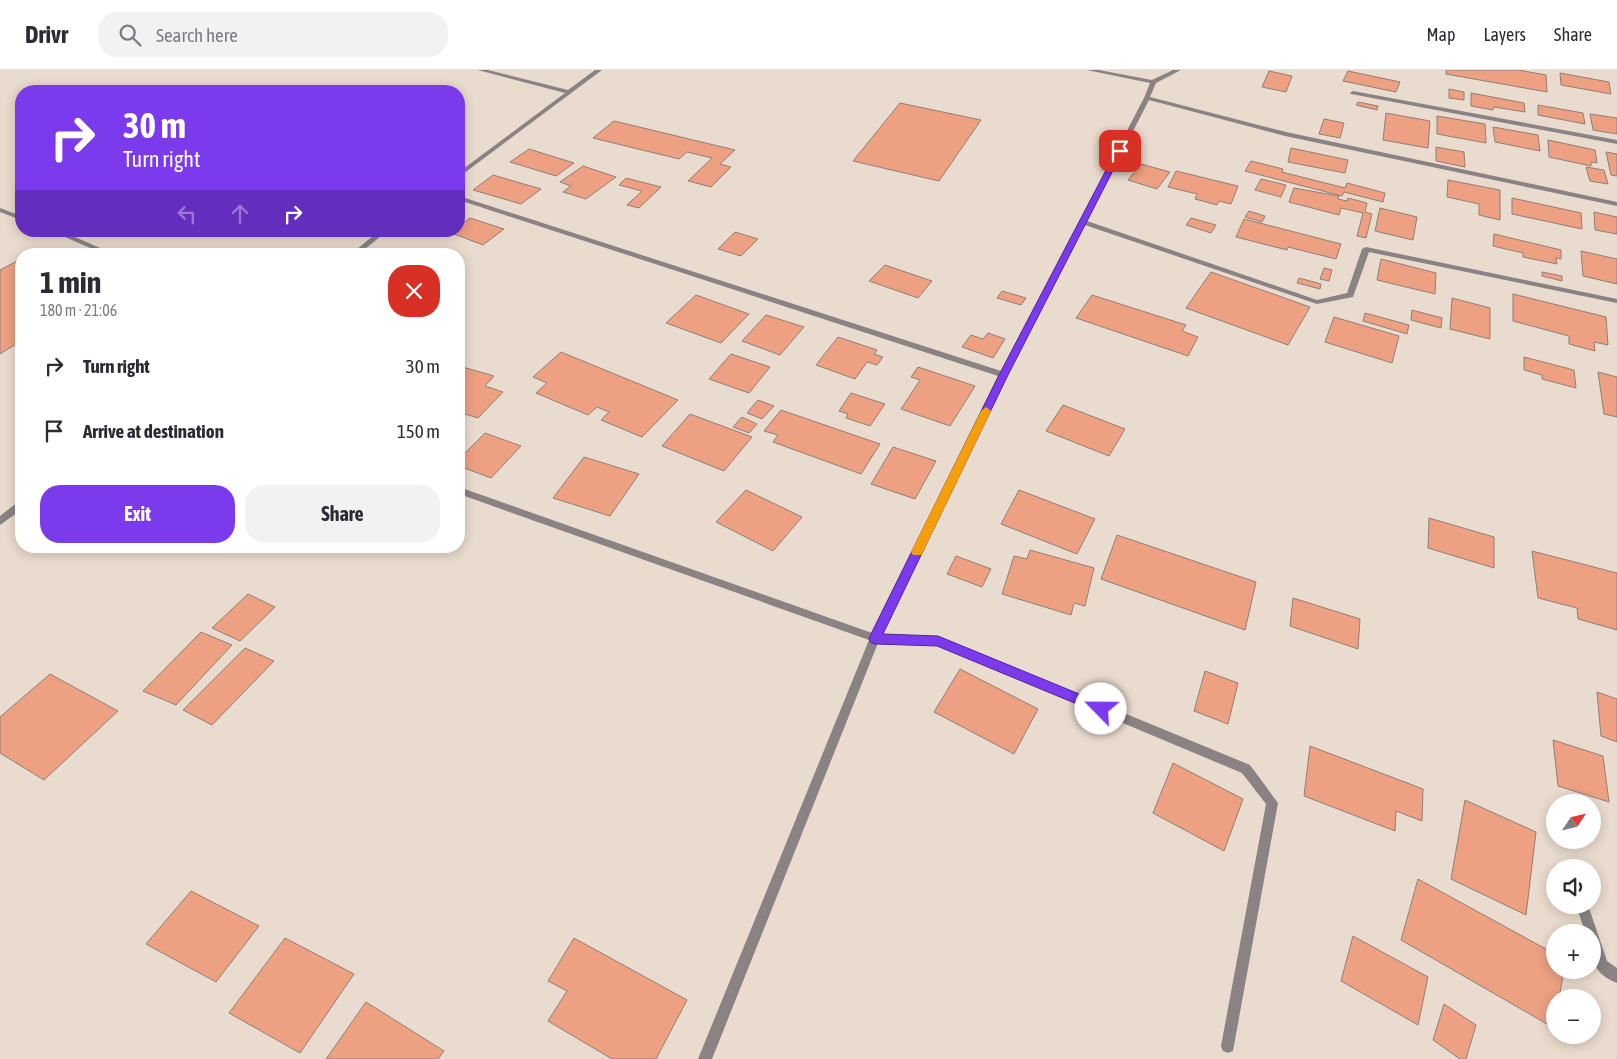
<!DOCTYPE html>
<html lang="en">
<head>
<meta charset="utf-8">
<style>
  body { margin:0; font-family:"Asap Condensed",sans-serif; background:#f2f2f3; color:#2b2b33; height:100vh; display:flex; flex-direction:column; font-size:19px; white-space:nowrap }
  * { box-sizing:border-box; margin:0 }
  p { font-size:16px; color:#7c7c81 }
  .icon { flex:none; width:28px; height:28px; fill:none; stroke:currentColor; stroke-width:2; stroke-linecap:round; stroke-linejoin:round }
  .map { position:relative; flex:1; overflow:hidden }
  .side { position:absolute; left:15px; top:178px; width:450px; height:305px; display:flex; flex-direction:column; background:#fff; border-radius:20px; box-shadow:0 2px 12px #0003 }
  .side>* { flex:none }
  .banner { position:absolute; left:15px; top:15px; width:450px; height:152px; border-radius:20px; box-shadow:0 2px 12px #0003; background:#7c3aed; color:#fff; overflow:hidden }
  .needle { width:32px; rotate:55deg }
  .tools { position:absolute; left:1546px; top:724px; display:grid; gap:10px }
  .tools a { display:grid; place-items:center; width:55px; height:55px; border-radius:50%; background:#fff; box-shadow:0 2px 12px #0003; font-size:25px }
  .pin { position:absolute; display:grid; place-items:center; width:42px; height:42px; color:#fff; margin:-21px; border-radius:10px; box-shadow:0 2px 8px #0006 }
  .me { position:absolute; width:55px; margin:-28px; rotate:293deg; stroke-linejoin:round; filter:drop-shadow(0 0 4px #0008) }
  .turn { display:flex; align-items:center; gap:18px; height:105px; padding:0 25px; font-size:22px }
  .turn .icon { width:65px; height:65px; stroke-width:2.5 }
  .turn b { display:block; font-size:35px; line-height:42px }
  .lanes { display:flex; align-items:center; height:48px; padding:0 25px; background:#0003; justify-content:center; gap:25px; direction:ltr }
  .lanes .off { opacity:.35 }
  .round { display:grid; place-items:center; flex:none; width:52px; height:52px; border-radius:20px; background:#f2f2f3 }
  .headline { display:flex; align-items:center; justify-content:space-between; height:85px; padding:0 25px }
  h1 { font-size:30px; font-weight:700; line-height:38px }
  .button { display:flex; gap:10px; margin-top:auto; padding:10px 25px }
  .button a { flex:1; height:58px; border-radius:20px; background:#7c3aed; color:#fff; font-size:20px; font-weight:700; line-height:58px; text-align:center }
  .button a+a { background:#f2f2f3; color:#2b2b33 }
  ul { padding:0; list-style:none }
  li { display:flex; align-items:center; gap:15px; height:65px; padding:0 25px }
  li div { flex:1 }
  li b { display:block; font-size:19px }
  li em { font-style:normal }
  header { display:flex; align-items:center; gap:30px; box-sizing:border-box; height:70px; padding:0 25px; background:#fff; border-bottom:1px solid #e1e1e2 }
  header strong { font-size:24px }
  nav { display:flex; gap:28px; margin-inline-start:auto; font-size:18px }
  .search { width:350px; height:45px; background:#f2f2f3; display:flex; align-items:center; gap:12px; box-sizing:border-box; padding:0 18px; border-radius:20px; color:#7c7c81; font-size:19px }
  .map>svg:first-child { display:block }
  .building { fill:#eda082; stroke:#917f78 }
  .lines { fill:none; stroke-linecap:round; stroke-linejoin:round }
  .street { fill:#8b8284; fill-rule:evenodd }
  .route { fill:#7c3aed; stroke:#51269a }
  .slow { fill:#f59e0b }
</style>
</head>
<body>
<header>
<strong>Drivr</strong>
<div class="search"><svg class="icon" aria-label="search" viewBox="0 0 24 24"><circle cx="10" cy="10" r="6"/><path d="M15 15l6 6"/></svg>Search here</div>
<nav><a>Map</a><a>Layers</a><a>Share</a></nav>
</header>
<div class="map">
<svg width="1617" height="989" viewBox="0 0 1617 989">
  <rect width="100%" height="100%" fill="#e9dbcd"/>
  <g class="building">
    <path d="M 1446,0 L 1518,0 L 1546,5 L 1547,22 L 1446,4 Z"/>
    <path d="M 1269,1 L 1292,6 L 1286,22 L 1262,17 Z"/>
    <path d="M 1348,1 L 1400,12 L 1396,22 L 1343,11 Z"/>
    <path d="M 1560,3 L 1609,12 L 1611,24 L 1561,15 Z"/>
    <path d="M 1449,19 L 1464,22 L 1464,30 L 1449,28 Z"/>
    <path d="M 1471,23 L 1524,33 L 1525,42 L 1494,37 L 1493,40 L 1471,36 Z"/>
    <path d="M 1358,32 L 1378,36 L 1377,40 L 1356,35 Z"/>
    <path d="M 900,33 L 981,50 L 939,111 L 853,91 Z"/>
    <path d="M 1538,35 L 1583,43 L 1585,54 L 1538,45 Z"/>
    <path d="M 1386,43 L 1430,51 L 1428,78 L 1383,70 Z"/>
    <path d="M 1590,44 L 1617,48 L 1617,64 L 1593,60 Z"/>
    <path d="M 1437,46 L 1485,54 L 1486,73 L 1437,64 Z"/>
    <path d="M 1324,49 L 1344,53 L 1340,68 L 1319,64 Z"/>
    <path d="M 614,51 L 735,80 L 720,94 L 731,97 L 711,117 L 688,111 L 712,88 L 687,82 L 679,89 L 593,68 Z"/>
    <path d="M 1493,57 L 1538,65 L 1540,81 L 1495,72 Z"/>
    <path d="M 1548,70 L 1595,80 L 1597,93 L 1591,92 L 1591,96 L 1549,87 Z"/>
    <path d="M 1436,77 L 1464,82 L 1465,97 L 1436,91 Z"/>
    <path d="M 1291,78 L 1348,90 L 1345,103 L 1288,92 Z"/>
    <path d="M 529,79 L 574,93 L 556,106 L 510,92 Z"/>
    <path d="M 1606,82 L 1617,84 L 1617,106 L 1611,105 Z"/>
    <path d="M 1251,91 L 1283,99 L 1282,102 L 1345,118 L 1347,113 L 1385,123 L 1383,132 L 1344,122 L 1342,126 L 1245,101 Z"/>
    <path d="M 1141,94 L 1170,102 L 1157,119 L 1128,110 Z"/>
    <path d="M 583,96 L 616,107 L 586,129 L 563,122 L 571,116 L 560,112 Z"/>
    <path d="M 1586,97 L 1604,100 L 1608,114 L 1590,111 Z"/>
    <path d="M 1176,101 L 1238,116 L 1231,134 L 1219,131 L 1217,135 L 1195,129 L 1197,124 L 1168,117 Z"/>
    <path d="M 493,105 L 541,119 L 521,134 L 473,120 Z"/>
    <path d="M 626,108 L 661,117 L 639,138 L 627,135 L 642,121 L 619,115 Z"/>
    <path d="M 1261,109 L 1286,115 L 1281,127 L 1255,120 Z"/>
    <path d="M 1448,110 L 1500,120 L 1500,150 L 1479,145 L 1479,134 L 1447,127 Z"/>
    <path d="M 1294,118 L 1339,126 L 1338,129 L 1347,131 L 1348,128 L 1367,133 L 1365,142 L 1372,144 L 1366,168 L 1357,166 L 1363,143 L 1341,138 L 1339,145 L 1289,132 Z"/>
    <path d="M 1512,128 L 1581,143 L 1582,159 L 1512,144 Z"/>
    <path d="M 1380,138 L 1417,147 L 1413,170 L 1375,161 Z"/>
    <path d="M 1249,141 L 1265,146 L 1262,152 L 1245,147 Z"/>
    <path d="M 1594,142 L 1617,147 L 1617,164 L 1595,160 Z"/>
    <path d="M 470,148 L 504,159 L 483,175 L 449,162 L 459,161 L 459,156 Z"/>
    <path d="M 1191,148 L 1216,155 L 1211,163 L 1186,155 Z"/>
    <path d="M 1244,149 L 1341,174 L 1336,189 L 1288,177 L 1287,180 L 1236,167 Z"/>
    <path d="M 735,162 L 758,169 L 741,186 L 718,179 Z"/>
    <path d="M 1494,164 L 1561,180 L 1561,189 L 1556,188 L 1557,194 L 1523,187 L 1523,183 L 1493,176 Z"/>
    <path d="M 40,179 L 52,184 L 31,184 Z"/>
    <path d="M 1581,181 L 1617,189 L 1617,214 L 1583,206 Z"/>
    <path d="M 21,189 L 21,271 L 0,284 L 0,200 Z"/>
    <path d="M 1381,189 L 1436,203 L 1435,224 L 1377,210 Z"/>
    <path d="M 885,195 L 932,211 L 918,228 L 869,211 Z"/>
    <path d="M 1324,198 L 1332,200 L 1329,211 L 1320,209 Z"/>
    <path d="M 1211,202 L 1310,237 L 1288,275 L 1186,238 Z"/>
    <path d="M 1542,202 L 1562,206 L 1562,211 L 1542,206 Z"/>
    <path d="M 1299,208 L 1321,214 L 1320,219 L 1297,213 Z"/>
    <path d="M 1002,221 L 1026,228 L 1021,235 L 997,228 Z"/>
    <path d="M 1513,224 L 1606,247 L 1608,275 L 1594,272 L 1595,281 L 1569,274 L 1569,266 L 1513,251 Z"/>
    <path d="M 696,225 L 749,244 L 721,273 L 666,253 Z"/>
    <path d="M 1092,225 L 1186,255 L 1182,261 L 1198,267 L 1188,286 L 1076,248 Z"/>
    <path d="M 1452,228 L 1490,238 L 1490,269 L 1450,259 Z"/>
    <path d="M 1412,240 L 1442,248 L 1441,258 L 1411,250 Z"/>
    <path d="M 1365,243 L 1409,255 L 1407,264 L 1363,251 Z"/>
    <path d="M 766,245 L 804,257 L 780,285 L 742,271 Z"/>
    <path d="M 1334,247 L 1399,266 L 1392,293 L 1325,272 Z"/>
    <path d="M 988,263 L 1005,269 L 993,288 L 962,277 L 971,265 L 983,269 Z"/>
    <path d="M 838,267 L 877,280 L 874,284 L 883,287 L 877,295 L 867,292 L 855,309 L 816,295 Z"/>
    <path d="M 561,282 L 678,330 L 642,367 L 601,350 L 609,342 L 597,337 L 588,345 L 536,323 L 547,313 L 533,307 Z"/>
    <path d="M 731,284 L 770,297 L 749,323 L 709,309 Z"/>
    <path d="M 1524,287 L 1574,300 L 1576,318 L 1542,309 L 1542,305 L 1524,300 Z"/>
    <path d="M 459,296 L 494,306 L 485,316 L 503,322 L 478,348 L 459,342 Z"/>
    <path d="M 918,297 L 975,316 L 950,356 L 901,339 L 920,310 L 911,307 Z"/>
    <path d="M 1598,302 L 1617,307 L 1617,347 L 1604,344 Z"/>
    <path d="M 851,323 L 885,334 L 870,356 L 846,348 L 848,344 L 839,341 Z"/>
    <path d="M 758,330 L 774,336 L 762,349 L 747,343 Z"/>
    <path d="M 1063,335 L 1125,359 L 1109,386 L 1046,361 Z"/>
    <path d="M 781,340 L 880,374 L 861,404 L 773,372 L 778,365 L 764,361 Z"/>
    <path d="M 690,344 L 752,367 L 724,401 L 662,376 Z"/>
    <path d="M 742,347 L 757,354 L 749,363 L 733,357 Z"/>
    <path d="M 485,363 L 521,376 L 491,408 L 459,396 L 459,389 Z"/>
    <path d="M 893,377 L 936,391 L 915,429 L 871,414 Z"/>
    <path d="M 584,387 L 639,404 L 610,446 L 553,428 Z"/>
    <path d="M 746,420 L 802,447 L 773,481 L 716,452 Z"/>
    <path d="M 1019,420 L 1095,449 L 1077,484 L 1001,454 Z"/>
    <path d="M 1429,448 L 1494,467 L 1494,498 L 1428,478 Z"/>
    <path d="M 1117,465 L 1256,512 L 1245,560 L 1101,509 Z"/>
    <path d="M 1030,480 L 1094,498 L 1085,536 L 1074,533 L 1071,545 L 1002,524 L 1014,486 L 1027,489 Z"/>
    <path d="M 1532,481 L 1617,503 L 1617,560 L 1578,549 L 1577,538 L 1538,528 Z"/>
    <path d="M 956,486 L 991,499 L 982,517 L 947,504 Z"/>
    <path d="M 248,524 L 275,537 L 240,571 L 212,558 Z"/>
    <path d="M 1293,528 L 1360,549 L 1358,579 L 1290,556 Z"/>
    <path d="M 201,562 L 232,575 L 176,635 L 143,621 Z"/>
    <path d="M 245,578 L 274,591 L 212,655 L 183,640 Z"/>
    <path d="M 960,599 L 1038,639 L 1014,684 L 934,642 Z"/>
    <path d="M 1205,601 L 1238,613 L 1228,654 L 1194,641 Z"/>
    <path d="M 50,604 L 118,641 L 44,710 L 0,683 L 0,647 Z"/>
    <path d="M 1597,622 L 1617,629 L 1617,672 L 1601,666 Z"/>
    <path d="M 1553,670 L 1603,686 L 1609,732 L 1558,716 Z"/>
    <path d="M 1310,676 L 1423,719 L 1422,751 L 1396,741 L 1395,761 L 1304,726 Z"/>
    <path d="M 1173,693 L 1243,729 L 1224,781 L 1153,743 Z"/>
    <path d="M 1465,730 L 1536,762 L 1526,845 L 1451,809 Z"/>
    <path d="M 1418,809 L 1555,884 L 1555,900 L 1564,900 L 1559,928 L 1555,928 L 1554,958 L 1401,870 Z"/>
    <path d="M 191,821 L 259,856 L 216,912 L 146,874 Z"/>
    <path d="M 1353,866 L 1428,907 L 1418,955 L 1341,911 Z"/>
    <path d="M 285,868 L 354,904 L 300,983 L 229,943 Z"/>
    <path d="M 574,868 L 687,930 L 656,989 L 612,989 L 548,951 L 567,921 L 548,911 Z"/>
    <path d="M 366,932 L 444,981 L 438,989 L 326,989 Z"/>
    <path d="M 1444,934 L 1476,955 L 1466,989 L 1460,989 L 1433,970 Z"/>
  </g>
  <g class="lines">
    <g class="street">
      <path d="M 478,0 L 488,0 L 568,20 L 595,0 L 602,0 L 459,107 L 459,102 L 565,23 Z"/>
      <path d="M 1087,0 L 1099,0 L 1152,10 L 1173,0 L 1181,0 L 1156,13 L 1150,27 L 1286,62 L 1617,132 L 1617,136 L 1285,66 L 1149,30 L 1087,151 L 1317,230 L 1347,223 L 1362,179 L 1366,177 L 1617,229 L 1617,233 L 1369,182 L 1353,227 L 1317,234 L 1085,155 L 1007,305 L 882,564 L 942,568 L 1250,695 L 1278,733 L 1233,981 L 1228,983 L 1223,981 L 1221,976 L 1266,734 L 1242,703 L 937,575 L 878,573 L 712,989 L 698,989 L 869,570 L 459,424 L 459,417 L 872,563 L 998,306 L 459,130 L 459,126 L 1001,301 L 1144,28 L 1150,13 Z"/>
      <path d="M 1353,21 L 1617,70 L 1617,74 L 1351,24 L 1350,23 Z"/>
      <path d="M 0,138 L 21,146 L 21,150 L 0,142 Z"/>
      <path d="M 51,161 L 61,161 L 114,184 L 104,184 Z"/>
      <path d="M 379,161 L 387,161 L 359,184 L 351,184 Z"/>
      <path d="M 18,432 L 21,432 L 21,440 L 0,455 L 0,446 Z"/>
      <path d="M 1576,835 L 1588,835 L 1607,891 L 1617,898 L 1617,913 C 1590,902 1592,888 1592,862 L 1585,862 Z"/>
    </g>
  </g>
  <path class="route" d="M 1120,79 L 1123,81 L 1008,305 L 883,564 L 938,566 L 1106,635 L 1107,639 L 1106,643 L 1101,644 L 937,576 L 875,574 L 870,572 L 869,568 L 999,305 L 1116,81 Z"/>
  <path class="slow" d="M 986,337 L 991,341 L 923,482 L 921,485 L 913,485 L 911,482 L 981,341 Z"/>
</svg>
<div class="tools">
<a><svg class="needle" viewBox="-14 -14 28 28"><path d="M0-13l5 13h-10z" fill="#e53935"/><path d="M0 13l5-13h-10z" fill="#7c7c81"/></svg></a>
<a><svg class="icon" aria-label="sound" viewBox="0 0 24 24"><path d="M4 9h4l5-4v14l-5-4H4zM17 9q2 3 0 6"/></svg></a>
<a>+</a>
<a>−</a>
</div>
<div class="pin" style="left:1120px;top:81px;background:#d93025"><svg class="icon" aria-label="arrive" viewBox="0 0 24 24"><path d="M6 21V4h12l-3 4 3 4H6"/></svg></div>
<svg class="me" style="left:1101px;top:639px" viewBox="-20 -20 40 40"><circle r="19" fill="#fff"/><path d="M0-13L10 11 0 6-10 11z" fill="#7c3aed"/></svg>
<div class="banner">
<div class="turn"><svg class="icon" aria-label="right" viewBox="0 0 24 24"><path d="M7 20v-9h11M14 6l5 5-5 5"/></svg><div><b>30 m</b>Turn right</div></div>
<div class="lanes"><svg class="icon off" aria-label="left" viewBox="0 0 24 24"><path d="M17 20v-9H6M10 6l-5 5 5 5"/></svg><svg class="icon off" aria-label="ahead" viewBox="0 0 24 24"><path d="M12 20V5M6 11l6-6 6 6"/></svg><svg class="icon" aria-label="right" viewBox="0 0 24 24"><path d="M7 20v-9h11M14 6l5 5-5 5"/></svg></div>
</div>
<section class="side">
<div class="headline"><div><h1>1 min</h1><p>180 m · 21:06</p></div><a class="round" style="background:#d93025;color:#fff"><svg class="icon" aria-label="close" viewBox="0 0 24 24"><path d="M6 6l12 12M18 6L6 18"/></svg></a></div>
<ul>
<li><svg class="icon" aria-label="right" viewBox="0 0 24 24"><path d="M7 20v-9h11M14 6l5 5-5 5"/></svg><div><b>Turn right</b></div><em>30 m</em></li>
<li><svg class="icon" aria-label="arrive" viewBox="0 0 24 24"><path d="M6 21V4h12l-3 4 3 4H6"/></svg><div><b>Arrive at destination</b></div><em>150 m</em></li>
</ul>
<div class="button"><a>Exit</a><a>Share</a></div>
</section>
</div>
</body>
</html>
